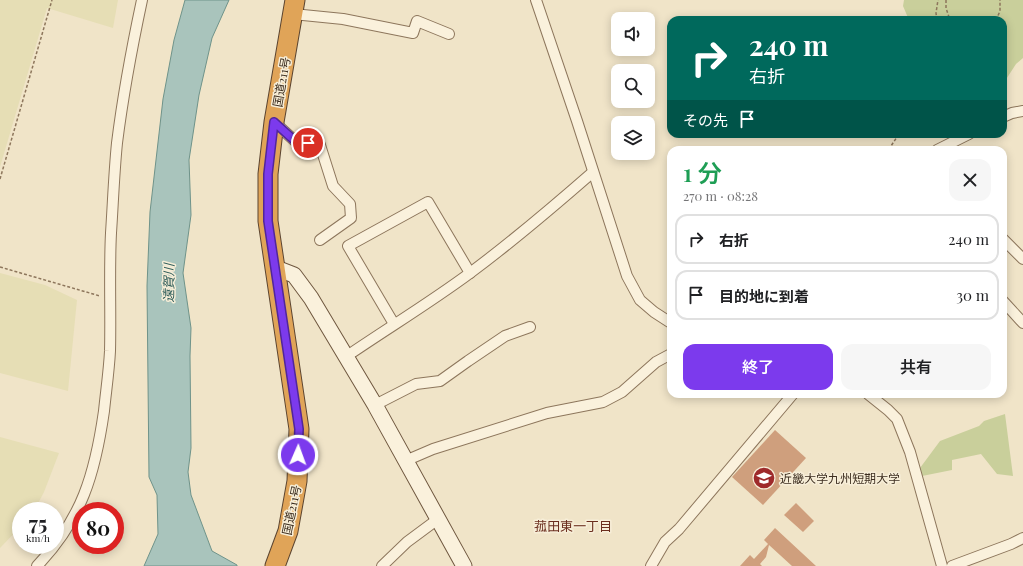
<!DOCTYPE html>
<html lang="ja">
<head>
<meta charset="utf-8">
<style>
  body { margin:0; font-family:"Playfair Display","Noto Sans JP",serif; background:#f6f6f6; color:#202124; height:100vh; display:flex; flex-direction:column; font-size:15px; white-space:nowrap }
  * { box-sizing:border-box; margin:0 }
  p { font-size:13px; color:#757577 }
  .icon { flex:none; width:22px; height:22px; fill:none; stroke:currentColor; stroke-width:2; stroke-linecap:round; stroke-linejoin:round }
  .map { position:relative; flex:1; overflow:hidden }
  .side { position:absolute; left:667px; top:146px; width:340px; height:252px; display:flex; flex-direction:column; background:#fff; border-radius:12px; box-shadow:0 2px 10px #0003 }
  .side>* { flex:none }
  .top-card { position:absolute; left:667px; top:16px; width:340px; height:122px; border-radius:12px; box-shadow:0 2px 10px #0003; background:#00695c; color:#fff; overflow:hidden }
  .controls { position:absolute; left:611px; top:12px; display:grid; gap:8px }
  .controls a { display:grid; place-items:center; width:44px; height:44px; border-radius:8px; background:#fff; box-shadow:0 2px 10px #0003; font-size:20px }
  .speed { position:absolute; left:12px; top:502px; display:flex; gap:8px; font-size:20px; font-weight:700; text-align:center }
  .speed>* { display:grid; place-content:center; width:52px; height:52px; border-radius:50%; background:#fff; box-shadow:0 2px 10px #0003; line-height:1 }
  .speed small { font-size:10px; font-weight:400 }
  .speed .limit { border:6px solid #d22; background:#fff; color:#111 }
  .pin { position:absolute; display:grid; place-items:center; width:34px; height:34px; color:#fff; margin:-17px; border:2px solid #fff; border-radius:50%; box-shadow:0 1px 4px #0007 }
  .me { position:absolute; width:44px; margin:-22px; rotate:2deg; stroke-linejoin:round; filter:drop-shadow(0 0 3px #0008) }
  .turn { display:flex; align-items:center; gap:14px; height:84px; padding:0 16px; font-size:18px }
  .turn .icon { width:52px; height:52px; stroke-width:2.5 }
  .turn b { display:block; font-size:28px; line-height:34px }
  .then { display:flex; align-items:center; height:38px; padding:0 16px; background:#0003; gap:8px; font-size:15px }
  .round { display:grid; place-items:center; flex:none; width:42px; height:42px; border-radius:12px; background:#f6f6f6 }
  .headline { display:flex; align-items:center; justify-content:space-between; height:68px; padding:0 16px }
  h1 { font-size:24px; font-weight:600; line-height:30px; color:#1e9e55 }
  .button { display:flex; gap:8px; margin-top:auto; padding:8px 16px }
  .button a { flex:1; height:46px; border-radius:12px; background:#7c3aed; color:#fff; font-size:16px; font-weight:600; line-height:46px; text-align:center }
  .button a+a { background:#f6f6f6; color:#202124 }
  ul { padding:0; list-style:none }
  li { display:flex; align-items:center; gap:12px; height:50px; margin:0 8px 6px; padding:0 8px; border:2px solid #e0e0e0; border-radius:12px }
  li div { flex:1 }
  li b { display:block; font-size:15px }
  li em { font-style:normal }
  .map>svg:first-child { display:block }
  .farmland { fill:#e6deb5 }
  .green { fill:#c9cf9b }
  .water { fill:#a9c4bc; stroke:#6f938a }
  .building { fill:#cf9f7d }
  .lines { fill:none; stroke-linecap:round; stroke-linejoin:round }
  .street-casing { stroke:#8d765c; stroke-width:12 }
  .secondary-casing { stroke:#6f573f; stroke-width:17 }
  .highway-casing { stroke:#5b4430; stroke-width:21 }
  .path { stroke:#8d765c; stroke-width:1.5; stroke-dasharray:3 2; stroke-linecap:butt }
  .street { stroke:#faf1dc; stroke-width:10 }
  .secondary { stroke:#faf1dc; stroke-width:15 }
  .highway { stroke:#e0a458; stroke-width:19 }
  .route-casing { stroke:#51269a; stroke-width:10 }
  .route { stroke:#7c3aed; stroke-width:7 }
  .labels { text-anchor:middle; dominant-baseline:central; stroke-width:3; stroke-linejoin:round; paint-order:stroke }
  .street-label { font-size:12px; fill:#3d2e20; stroke:#f7eed8 }
  .poi-label { font-size:12px; fill:#3d2e20; stroke:#f7eed8; text-anchor:start }
  .water-label { font-size:13px; font-style:italic; fill:#2f5d5a; stroke:#f7eed8 }
  .neighbourhood-label { font-size:13px; fill:#6b2e1e; stroke:#f7eed8 }
</style>
</head>
<body>
<div class="map">
<svg width="1023" height="566" viewBox="0 0 1023 566">
  <rect width="100%" height="100%" fill="#f0e4c8"/>
  <g class="farmland">
    <path d="M 0,0 L 118,0 L 113,28 L 47,8 L 0,167 Z"/>
    <path d="M 0,273 L 45,285 L 77,300 L 68,391 L 0,373 Z"/>
    <path d="M 0,437 L 59,453 L 44,492 L 35,509 L 33,511 L 21,511 L 21,526 L 0,548 Z"/>
  </g>
  <g class="green">
    <path d="M 904,0 L 1023,0 L 1023,58 L 1016,64 L 1003,84 L 1003,20 L 909,20 L 903,6 Z"/>
    <path d="M 1005,414 L 1013,476 L 997,474 L 981,454 L 952,460 L 952,470 L 922,476 L 920,468 L 940,441 L 979,426 L 984,421 Z"/>
  </g>
  <path class="water" d="M 185,0 L 229,0 L 212,38 L 199,95 L 189,160 L 191,215 L 183,273 L 191,328 L 190,356 L 191,448 L 188,472 L 191,495 L 212,551 L 237,565 L 237,566 L 144,566 L 158,534 L 157,495 L 149,477 L 147,286 L 150,212 L 163,99 L 174,40 Z"/>
  <g class="building">
    <path d="M 775,430 L 806,458 L 763,505 L 732,477 Z"/>
    <path d="M 796,503 L 814,521 L 803,532 L 784,515 Z"/>
    <path d="M 775,528 L 816,566 L 792,566 L 769,545 L 766,557 L 760,564 L 762,566 L 740,566 L 750,555 L 754,559 L 768,544 L 764,540 Z"/>
  </g>
  <g class="lines">
    <g class="street-casing">
      <g id="street">
        <path d="M 536,0 L 577,121 L 627,276 L 640,300 L 654,312 L 671,323"/>
        <path d="M 293,14 L 343,19 L 413,33 L 417,21 L 449,34"/>
        <path d="M 1003,117 L 1012,113 L 1023,111"/>
        <path d="M 274,122 L 295,141 L 320,145 L 333,186 L 350,204 L 351,218 L 320,240"/>
        <path d="M 937,150 L 969,134"/>
        <path d="M 1003,239 L 1023,259"/>
        <path d="M 1003,301 L 1023,323"/>
        <path d="M 394,324 L 348,246 L 428,202 L 470,273"/>
        <path d="M 347,356 C 388,328 431,302 470,273 C 513,241 553,207 593,172"/>
        <path d="M 868,394 L 888,410 L 897,419 L 910,452 L 942,566"/>
        <path d="M 375,405 L 416,384 L 440,381 L 468,361 L 505,336 L 530,327"/>
        <path d="M 405,461 L 433,449 L 547,413 L 603,402 L 622,392 L 656,362 L 671,354"/>
        <path d="M 37,566 C 82,519 95,474 104,411 C 106,391 109,371 110,351 C 111,312 109,272 111,233 C 113,203 114,173 117,143 C 123,95 132,47 142,0"/>
        <path d="M 382,566 L 407,542 L 438,519"/>
        <path d="M 651,566 L 665,542 L 679,529 L 793,394"/>
        <path d="M 952,566 L 1011,544 L 1023,538"/>
      </g>
    </g>
    <g class="secondary-casing">
      <path id="secondary" d="M 276,268 L 294,275 L 311,298 L 375,405 L 464,566"/>
    </g>
    <g class="highway-casing">
      <path id="highway" d="M 275,566 L 288,531 L 297,481 L 299,429 L 268,221 L 268,174 L 274,122 L 295,0"/>
    </g>
    <g class="path">
      <path d="M 946,0 L 946,8 L 950,20"/>
      <path d="M 937,20 L 936,13 L 938,0"/>
      <path d="M 996,20 L 1000,11 L 1000,0"/>
      <path d="M 892,150 L 891,146 L 899,134"/>
      <path d="M 0,179 L 52,0"/>
      <path d="M 0,267 L 100,296"/>
    </g>
    <use href="#street" class="street"/>
    <use href="#secondary" class="secondary"/>
    <use href="#highway" class="highway"/>
  </g>
  <g class="lines">
    <g class="route-casing">
      <path id="route" d="M 298,455 L 299,429 L 268,221 L 268,174 L 274,122 L 295,141 L 308,143"/>
    </g>
    <use href="#route" class="route"/>
  </g>
  <defs>
    <g id="university-disc" transform="scale(1.15)"><circle r="9.5" fill="#9e2a2b" stroke="#f7eed8"/><path d="M0-5L7-2L0 1L-7-2ZM-4 1L0 2.5L4 1V4Q0 6-4 4Z" fill="#fff"/></g>
  </defs>
  <g fill-rule="evenodd">
    <use href="#university-disc" x="764" y="478"/>
  </g>
  <g class="labels">
    <g class="street-label">
      <text transform="translate(281 82) rotate(-80)">国道211号</text>
      <text transform="translate(291 510) rotate(-78)">国道211号</text>
    </g>
    <g class="poi-label">
      <text x="780" y="478">近畿大学九州短期大学</text>
    </g>
    <g class="water-label">
      <text transform="translate(168 283) rotate(-89)">遠賀川</text>
    </g>
    <g class="neighbourhood-label">
      <text x="573" y="525">菰田東一丁目</text>
    </g>
  </g>
</svg>
<div class="controls">
<a><svg class="icon" aria-label="sound" viewBox="0 0 24 24"><path d="M4 9h4l5-4v14l-5-4H4zM17 9q2 3 0 6"/></svg></a>
<a><svg class="icon" aria-label="search" viewBox="0 0 24 24"><circle cx="10" cy="10" r="6"/><path d="M15 15l6 6"/></svg></a>
<a><svg class="icon" aria-label="layers" viewBox="0 0 24 24"><path d="M12 4l9 5-9 5-9-5zM3 14l9 5 9-5"/></svg></a>
</div>
<div class="speed"><div>75<small>km/h</small></div><div class="limit">80</div></div>
<div class="pin" style="left:308px;top:143px;background:#d93025"><svg class="icon" aria-label="arrive" viewBox="0 0 24 24"><path d="M6 21V4h12l-3 4 3 4H6"/></svg></div>
<svg class="me" style="left:298px;top:455px" viewBox="-20 -20 40 40"><circle r="17" fill="#7c3aed" stroke="#fff" stroke-width="3"/><path d="M0-11L8 9 0 5-8 9z" fill="#fff"/></svg>
<div class="top-card">
<div class="turn"><svg class="icon" aria-label="right" viewBox="0 0 24 24"><path d="M7 20v-9h11M14 6l5 5-5 5"/></svg><div><b>240 m</b>右折</div></div>
<div class="then">その先<svg class="icon" aria-label="arrive" viewBox="0 0 24 24"><path d="M6 21V4h12l-3 4 3 4H6"/></svg></div>
</div>
<section class="side">
<div class="headline"><div><h1>1 分</h1><p>270 m · 08:28</p></div><a class="round"><svg class="icon" aria-label="close" viewBox="0 0 24 24"><path d="M6 6l12 12M18 6L6 18"/></svg></a></div>
<ul>
<li><svg class="icon" aria-label="right" viewBox="0 0 24 24"><path d="M7 20v-9h11M14 6l5 5-5 5"/></svg><div><b>右折</b></div><em>240 m</em></li>
<li><svg class="icon" aria-label="arrive" viewBox="0 0 24 24"><path d="M6 21V4h12l-3 4 3 4H6"/></svg><div><b>目的地に到着</b></div><em>30 m</em></li>
</ul>
<div class="button"><a>終了</a><a>共有</a></div>
</section>
</div>
</body>
</html>
